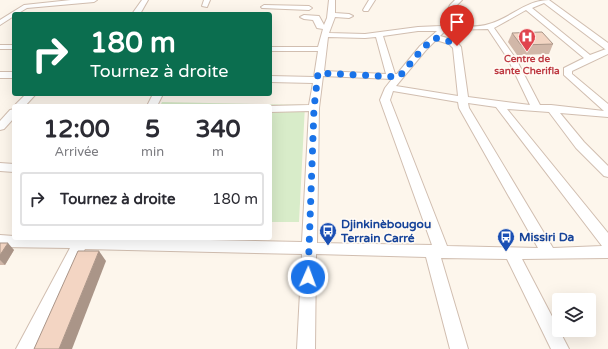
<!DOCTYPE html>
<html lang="fr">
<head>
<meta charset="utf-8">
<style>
  body { margin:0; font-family:"Varela Round",sans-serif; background:#f7f7f7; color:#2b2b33; height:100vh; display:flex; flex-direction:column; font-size:15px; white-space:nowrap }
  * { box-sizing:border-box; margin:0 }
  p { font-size:13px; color:#7c7c81 }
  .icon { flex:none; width:22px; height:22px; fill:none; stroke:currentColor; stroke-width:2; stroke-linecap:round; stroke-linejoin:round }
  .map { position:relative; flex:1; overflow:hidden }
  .side { position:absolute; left:12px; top:104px; width:260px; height:136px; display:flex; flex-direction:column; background:#fff; border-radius:4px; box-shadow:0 4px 16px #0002 }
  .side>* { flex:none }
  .banner { position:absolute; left:12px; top:12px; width:260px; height:84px; border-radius:4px; box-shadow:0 4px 16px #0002; background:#0b6e4f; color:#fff; overflow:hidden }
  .fabs { position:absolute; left:552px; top:293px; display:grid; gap:8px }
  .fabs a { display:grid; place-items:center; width:44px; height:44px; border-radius:4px; background:#fff; box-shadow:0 4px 16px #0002; font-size:20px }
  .pin { position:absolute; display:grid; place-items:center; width:34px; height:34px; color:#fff; margin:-41px -17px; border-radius:50% 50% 50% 0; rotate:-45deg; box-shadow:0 0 4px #0007 }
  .pin .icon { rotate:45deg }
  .me { position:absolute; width:44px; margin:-22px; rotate:2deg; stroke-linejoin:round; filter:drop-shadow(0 0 3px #0008) }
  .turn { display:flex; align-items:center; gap:14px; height:84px; padding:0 12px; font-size:18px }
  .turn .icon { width:52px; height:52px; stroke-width:2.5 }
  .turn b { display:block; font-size:28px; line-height:34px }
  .eta { display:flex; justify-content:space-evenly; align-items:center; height:68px; text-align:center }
  .eta b { font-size:24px; font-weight:800; line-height:28px }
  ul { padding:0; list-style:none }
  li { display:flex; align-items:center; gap:12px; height:54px; margin:0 8px 6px; padding:0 4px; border:2px solid #e1e1e2; border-radius:4px }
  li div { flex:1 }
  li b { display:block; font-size:15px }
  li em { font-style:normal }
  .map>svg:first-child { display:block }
  .green { fill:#d8ecc9 }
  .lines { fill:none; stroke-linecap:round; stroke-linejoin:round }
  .minor-casing { stroke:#d1beb0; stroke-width:2 }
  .minor { fill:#fff; fill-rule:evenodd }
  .wall { fill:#d1b7a8 }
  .shaded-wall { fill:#aa9588 }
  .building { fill:#f3d5c3; stroke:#aa9588 }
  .route { stroke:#1a73e8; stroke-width:7; stroke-dasharray:0 12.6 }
  .labels { text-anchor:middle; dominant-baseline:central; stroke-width:3.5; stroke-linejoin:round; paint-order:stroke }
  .far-health-label { font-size:10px; font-weight:bold; fill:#be3a42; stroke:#fffaf3 }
  .transit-label { font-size:12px; font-weight:bold; fill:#164399; stroke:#fffaf3; text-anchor:start }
</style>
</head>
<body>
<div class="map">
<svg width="608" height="349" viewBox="0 0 608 349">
  <rect width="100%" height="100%" fill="#fdf6ec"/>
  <path class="green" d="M 162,102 L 305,105 L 299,222 L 270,222 L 270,106 L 160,106 Z"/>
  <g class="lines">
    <g class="minor-casing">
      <g id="minor">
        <path d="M 71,0 L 97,0 L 94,2 L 27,8 L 17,14 L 14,14 L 14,16 L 0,25 L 0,20 L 24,5 Z"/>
        <path d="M 142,0 L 148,0 L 140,14 L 132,14 Z"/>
        <path d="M 204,0 L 210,0 L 207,7 L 202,6 Z"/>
        <path d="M 329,0 L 335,0 L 335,13 L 349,14 L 353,16 L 349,18 L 335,17 L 329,33 L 365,34 L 418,27 L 441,26 L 450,5 L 455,0 L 462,0 L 456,6 L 449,26 C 460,26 479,28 489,24 C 511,18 526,0 549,0 L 608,43 L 608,54 L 572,71 L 572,74 L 608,104 L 608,117 L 560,113 L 584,142 L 608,166 L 608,177 L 604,176 L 576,148 L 549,112 L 507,109 L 608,233 L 608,258 L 522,259 L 569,349 L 551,349 L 507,259 L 441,258 L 468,349 L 450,349 L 426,257 L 316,254 L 315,349 L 297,349 L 302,254 L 85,249 L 34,349 L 16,349 L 70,248 L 0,247 L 0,235 L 14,236 L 14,238 L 118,238 L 302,242 L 309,111 L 270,112 L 270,106 L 309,105 L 313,83 L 270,82 L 270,76 L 314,77 L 318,51 L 270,51 L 270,47 L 318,47 L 323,29 L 317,28 L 313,20 L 304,19 L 300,17 L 304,15 L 319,16 L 324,25 L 327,18 ZM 544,3 L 605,49 L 606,49 L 590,55 L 532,8 ZM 526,10 L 584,58 L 564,68 L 564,75 L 604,111 L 551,105 L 540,105 L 516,59 L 494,28 ZM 488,29 L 508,59 L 530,105 L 468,97 L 461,47 L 455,40 L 440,36 L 446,30 ZM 418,31 L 437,31 L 420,46 L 397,74 L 395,74 L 383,36 ZM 328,37 L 365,38 L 376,37 L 386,74 L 324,71 ZM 436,40 L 449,44 L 453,48 L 458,96 L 396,86 L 426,50 ZM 323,76 L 392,79 L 385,88 L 380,100 L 432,245 L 317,243 L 319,108 ZM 393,91 L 458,102 L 459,108 L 538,248 L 447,246 L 390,100 ZM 468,103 L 496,107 L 602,246 L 553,248 L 469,108 Z"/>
        <path d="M 369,0 L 375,0 L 368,11 L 364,11 L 363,10 Z"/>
        <path d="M 264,5 L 309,6 L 312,8 L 309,10 L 262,8 L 261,7 Z"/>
        <rect x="0" y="45" width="14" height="4"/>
        <rect x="0" y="72" width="14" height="6"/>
        <path d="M 26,94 L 36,94 L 25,106 L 14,106 Z"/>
        <path d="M 153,94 L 163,94 L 157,106 L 147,106 Z"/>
        <path d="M 14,109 L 14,118 L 4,129 L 0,130 L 0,121 L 10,110 Z"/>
        <path d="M 0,163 L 14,164 L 14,172 L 0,171 Z"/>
      </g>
    </g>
    <use href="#minor" class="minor"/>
  </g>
  <g class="wall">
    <path d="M 512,33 L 553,44 L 549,54 L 517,55 L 508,42 Z"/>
    <path d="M 0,243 L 14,250 L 5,265 L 0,265 Z"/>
  </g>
  <g class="shaded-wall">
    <path d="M 8,243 L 14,250 L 5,265 L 0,260 L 0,255 Z"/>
    <path d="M 99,251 L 106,261 L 72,349 L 59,349 Z"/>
  </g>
  <g class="building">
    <path d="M 542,32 L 553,44 L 521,45 L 512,33 Z"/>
    <path d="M 0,243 L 8,243 L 0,255 Z"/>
    <path d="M 78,251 L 99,251 L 59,349 L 34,349 Z"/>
  </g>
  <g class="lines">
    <path class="route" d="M 308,277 L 314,108 L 318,73 L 399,77 L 423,48 L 435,38 L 452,42 L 457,46"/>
  </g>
  <defs>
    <g id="hospital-pin" transform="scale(0.9)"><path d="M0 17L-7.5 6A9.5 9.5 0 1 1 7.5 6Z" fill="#e0444e" stroke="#fffaf3"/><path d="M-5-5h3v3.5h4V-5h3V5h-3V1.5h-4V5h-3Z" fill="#fff"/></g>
    <g id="bus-pin" transform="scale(0.9)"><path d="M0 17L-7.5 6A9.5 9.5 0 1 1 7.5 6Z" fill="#1a4fb4" stroke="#fffaf3"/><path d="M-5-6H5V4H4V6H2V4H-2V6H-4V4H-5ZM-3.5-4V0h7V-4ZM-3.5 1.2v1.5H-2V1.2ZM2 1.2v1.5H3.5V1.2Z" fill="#fff"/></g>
  </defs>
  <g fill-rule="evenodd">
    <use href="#hospital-pin" x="527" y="37"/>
    <use href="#bus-pin" x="328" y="231"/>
    <use href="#bus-pin" x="506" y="237"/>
  </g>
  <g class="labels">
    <g class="far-health-label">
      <text x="527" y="59">Centre de<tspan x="527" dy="12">sante Cherifla</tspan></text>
    </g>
    <g class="transit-label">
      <text x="341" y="224">Djinkinèbougou<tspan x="341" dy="14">Terrain Carré</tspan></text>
      <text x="519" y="237">Missiri Da</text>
    </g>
  </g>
</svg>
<div class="fabs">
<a><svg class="icon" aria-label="layers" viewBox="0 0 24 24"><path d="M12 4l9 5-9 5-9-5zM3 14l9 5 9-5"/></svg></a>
</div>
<div class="pin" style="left:457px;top:46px;background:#d93025"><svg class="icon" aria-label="arrive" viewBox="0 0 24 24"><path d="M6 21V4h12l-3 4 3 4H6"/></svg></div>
<svg class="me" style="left:308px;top:277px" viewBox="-20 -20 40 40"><circle r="17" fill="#1a73e8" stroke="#fff" stroke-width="3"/><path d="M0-11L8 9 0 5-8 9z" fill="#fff"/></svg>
<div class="banner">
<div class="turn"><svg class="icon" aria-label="right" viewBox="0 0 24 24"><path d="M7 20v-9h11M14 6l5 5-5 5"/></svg><div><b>180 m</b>Tournez à droite</div></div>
</div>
<section class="side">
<div class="eta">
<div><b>12:00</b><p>Arrivée</p></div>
<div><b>5</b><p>min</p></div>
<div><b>340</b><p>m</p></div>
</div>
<ul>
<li><svg class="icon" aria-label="right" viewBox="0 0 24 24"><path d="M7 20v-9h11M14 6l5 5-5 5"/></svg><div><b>Tournez à droite</b></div><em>180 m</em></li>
</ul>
</section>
</div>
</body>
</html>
